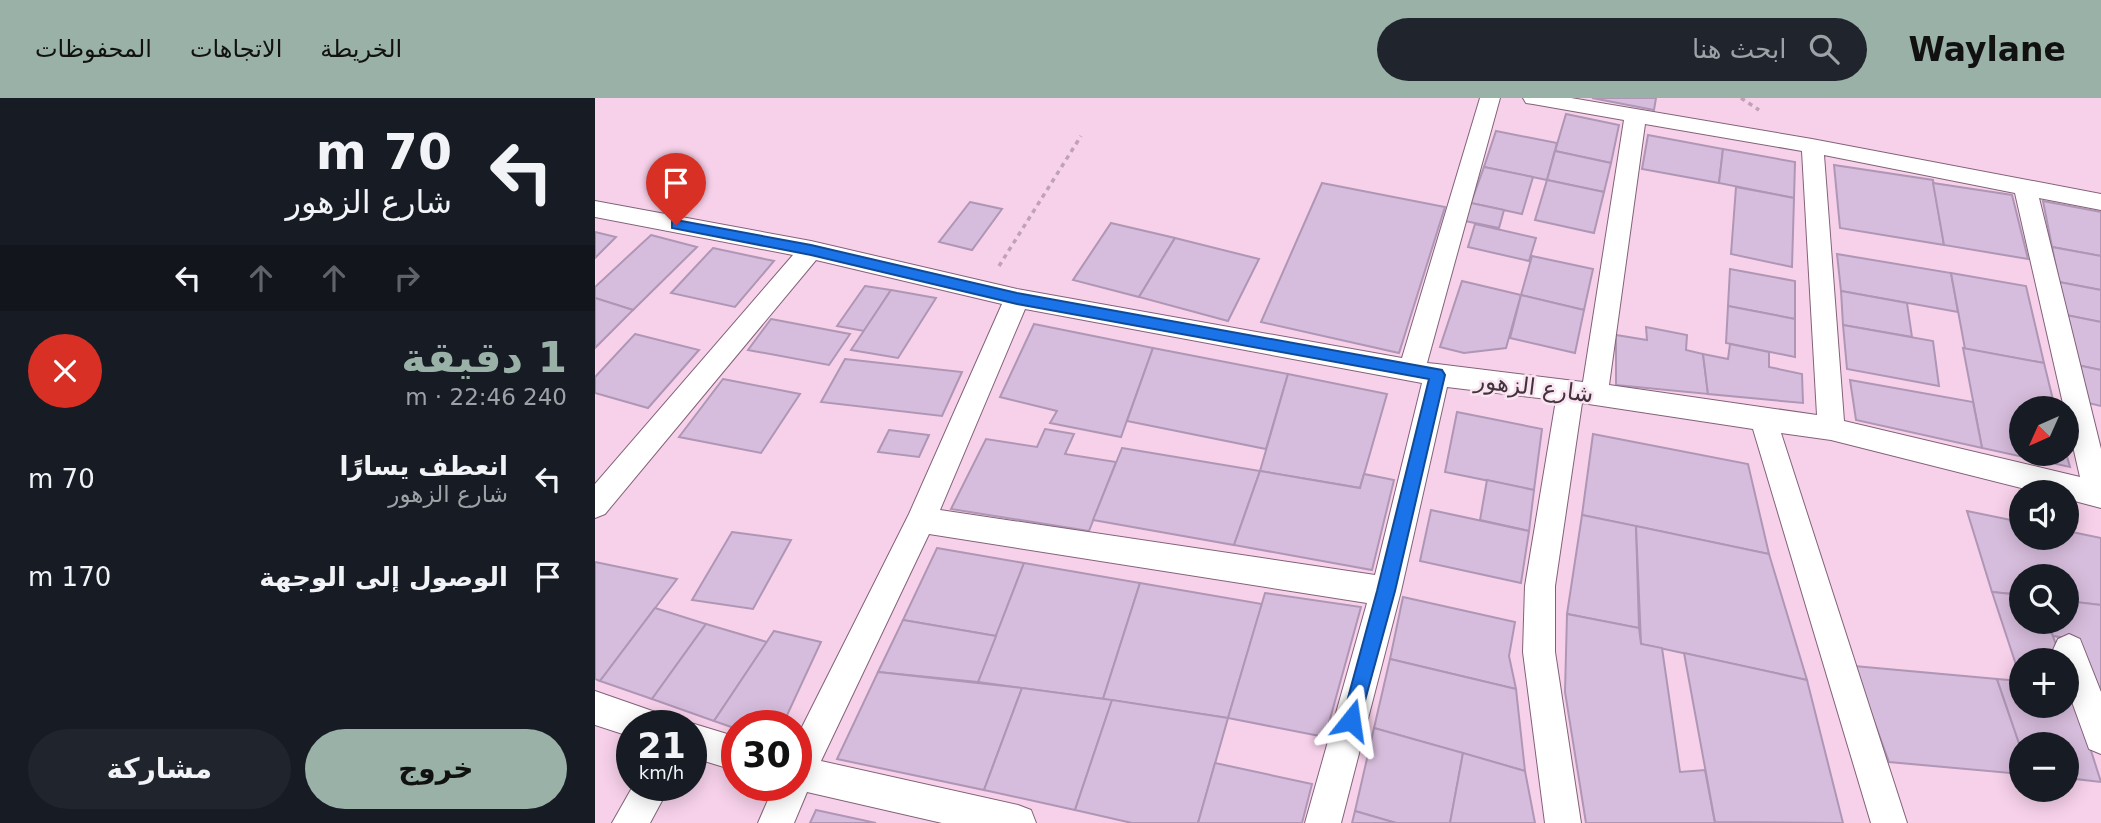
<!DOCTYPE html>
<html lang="ar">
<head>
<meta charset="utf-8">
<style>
  body { margin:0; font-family:"DejaVu Sans","Noto Naskh Arabic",sans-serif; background:#20242c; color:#f1f3f6; direction:rtl; height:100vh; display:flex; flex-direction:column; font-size:26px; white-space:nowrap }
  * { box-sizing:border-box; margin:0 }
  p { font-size:23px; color:#9ea1a6 }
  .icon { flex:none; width:38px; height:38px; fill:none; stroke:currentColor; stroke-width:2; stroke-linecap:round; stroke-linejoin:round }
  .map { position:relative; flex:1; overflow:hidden; direction:ltr }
  .details { display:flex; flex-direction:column; background:#171b24; width:595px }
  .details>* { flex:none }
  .banner { background:#171b24; color:#f1f3f6; overflow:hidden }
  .needle { width:46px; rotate:225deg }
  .fabs { position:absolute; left:1414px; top:298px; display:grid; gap:14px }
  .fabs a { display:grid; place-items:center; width:70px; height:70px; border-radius:50%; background:#171b24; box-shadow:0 4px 18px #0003; font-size:35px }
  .speed { position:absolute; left:21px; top:612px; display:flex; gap:14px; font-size:35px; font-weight:700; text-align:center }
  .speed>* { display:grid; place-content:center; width:91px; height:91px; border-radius:50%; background:#171b24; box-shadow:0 4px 18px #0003; line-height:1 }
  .speed small { font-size:18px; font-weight:400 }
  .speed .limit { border:10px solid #d22; background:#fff; color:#111 }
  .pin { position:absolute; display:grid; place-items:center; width:60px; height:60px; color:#fff; margin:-72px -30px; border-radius:50% 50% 50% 0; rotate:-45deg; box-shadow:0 0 7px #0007 }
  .pin .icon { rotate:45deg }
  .me { position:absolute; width:77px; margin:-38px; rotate:15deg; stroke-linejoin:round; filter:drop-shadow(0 0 5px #0008) }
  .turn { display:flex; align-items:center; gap:24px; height:147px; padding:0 28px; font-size:32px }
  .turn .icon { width:91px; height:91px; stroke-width:2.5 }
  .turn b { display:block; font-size:49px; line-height:60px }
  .lanes { display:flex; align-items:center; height:66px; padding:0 28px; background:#0003; justify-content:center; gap:35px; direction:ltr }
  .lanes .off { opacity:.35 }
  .round { display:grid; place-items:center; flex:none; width:74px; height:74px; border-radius:37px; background:#20242c }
  .overview { display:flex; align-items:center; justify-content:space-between; height:119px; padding:0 28px }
  h1 { font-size:42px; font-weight:600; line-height:52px; color:#99b1a7 }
  .cta { display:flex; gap:14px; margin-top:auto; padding:14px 28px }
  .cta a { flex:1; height:80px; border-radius:42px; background:#99b1a7; color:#111; font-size:28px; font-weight:600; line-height:80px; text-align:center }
  .cta a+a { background:#20242c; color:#f1f3f6 }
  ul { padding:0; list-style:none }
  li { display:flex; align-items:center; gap:21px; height:98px; padding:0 28px }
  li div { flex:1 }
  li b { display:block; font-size:26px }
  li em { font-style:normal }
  header { display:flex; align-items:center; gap:42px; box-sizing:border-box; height:98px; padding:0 35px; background:#99b1a7; color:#111 }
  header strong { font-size:33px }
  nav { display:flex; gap:38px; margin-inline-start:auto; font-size:24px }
  .search { width:490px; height:63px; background:#20242c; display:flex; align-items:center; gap:18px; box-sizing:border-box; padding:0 24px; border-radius:38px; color:#9ea1a6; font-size:26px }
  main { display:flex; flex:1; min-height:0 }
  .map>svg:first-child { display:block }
  .building { fill:#d7bddd; stroke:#af96b5; stroke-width:2 }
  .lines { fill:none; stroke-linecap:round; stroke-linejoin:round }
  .street-casing { stroke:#836278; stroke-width:2 }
  .path { stroke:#c0a1b5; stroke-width:3.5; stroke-dasharray:4.5 4.5; stroke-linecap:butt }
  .street { fill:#fff; fill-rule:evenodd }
  .route { fill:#1a73e8; stroke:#114b97; stroke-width:2 }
  .labels { text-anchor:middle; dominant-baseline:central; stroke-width:5; stroke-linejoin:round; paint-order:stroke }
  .street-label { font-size:23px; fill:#41333c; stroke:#fbe4f2 }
</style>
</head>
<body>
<header>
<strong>Waylane</strong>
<div class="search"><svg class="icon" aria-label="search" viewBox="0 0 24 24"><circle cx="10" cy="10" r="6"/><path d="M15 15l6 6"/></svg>ابحث هنا</div>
<nav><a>الخريطة</a><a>الاتجاهات</a><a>المحفوظات</a></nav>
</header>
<main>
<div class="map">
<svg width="1506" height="725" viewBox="0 0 1506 725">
  <rect width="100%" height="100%" fill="#f7d1ea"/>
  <g class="building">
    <path d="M 997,0 L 1061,0 L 1059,12 Z"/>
    <path d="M 971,16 L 1024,27 L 1016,65 L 960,53 Z"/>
    <path d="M 901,33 L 962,45 L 952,82 L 889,69 Z"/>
    <path d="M 1053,37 L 1128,51 L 1124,85 L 1047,71 Z"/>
    <path d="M 1128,51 L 1200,64 L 1199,100 L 1124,85 Z"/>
    <path d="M 960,53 L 1016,65 L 1009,94 L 952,82 Z"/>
    <path d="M 1239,67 L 1338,82 L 1349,147 L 1245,130 Z"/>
    <path d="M 889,69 L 938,79 L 927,116 L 876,105 Z"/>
    <path d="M 952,82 L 1009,94 L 999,135 L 940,122 Z"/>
    <path d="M 727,85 L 850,109 L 804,255 L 666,224 Z"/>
    <path d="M 1338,85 L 1417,97 L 1433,161 L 1349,147 Z"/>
    <path d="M 1141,89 L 1199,100 L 1197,169 L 1136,156 Z"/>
    <path d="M 1448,103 L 1506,114 L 1506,158 L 1457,149 Z"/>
    <path d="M 375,104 L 407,111 L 377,152 L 344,144 Z"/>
    <path d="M 876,105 L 909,112 L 904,130 L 870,123 Z"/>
    <path d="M 516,125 L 580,140 L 544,199 L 478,182 Z"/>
    <path d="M 880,126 L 941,140 L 934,163 L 873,149 Z"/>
    <path d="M 0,134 L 21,139 L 0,160 Z"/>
    <path d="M 56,137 L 102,149 L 38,212 L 0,200 L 0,189 Z"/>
    <path d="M 580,140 L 664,161 L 633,223 L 544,199 Z"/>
    <path d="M 1457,149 L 1506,158 L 1506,192 L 1464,184 Z"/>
    <path d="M 118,150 L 179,163 L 140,209 L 76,195 Z"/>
    <path d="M 1242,156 L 1356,175 L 1363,214 L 1246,193 Z"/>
    <path d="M 937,158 L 998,171 L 989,212 L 926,197 Z"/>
    <path d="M 1135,171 L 1200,183 L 1200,221 L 1133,208 Z"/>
    <path d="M 1356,175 L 1431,188 L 1449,265 L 1370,251 Z"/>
    <path d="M 867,183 L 926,197 L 911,250 L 869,255 L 845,249 Z"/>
    <path d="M 1464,184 L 1506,192 L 1506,224 L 1471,217 Z"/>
    <path d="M 270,188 L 296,192 L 269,233 L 242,228 Z"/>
    <path d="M 296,192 L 341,200 L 303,260 L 256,252 Z"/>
    <path d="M 1246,193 L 1312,205 L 1317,239 L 1248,227 Z"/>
    <path d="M 926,197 L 989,212 L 980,255 L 915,240 Z"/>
    <path d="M 0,200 L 38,212 L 0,250 Z"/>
    <path d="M 1133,208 L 1200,221 L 1200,259 L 1131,245 Z"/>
    <path d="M 1471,217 L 1506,224 L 1506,272 L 1482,267 Z"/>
    <path d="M 176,221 L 255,236 L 234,267 L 153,252 Z"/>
    <path d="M 439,226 L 558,250 L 526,339 L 455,325 L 462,313 L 405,299 Z"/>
    <path d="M 1248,227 L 1338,243 L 1344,288 L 1252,271 Z"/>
    <path d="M 1051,229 L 1092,237 L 1091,252 L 1108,256 L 1113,296 L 1021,287 L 1021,237 L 1052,242 Z"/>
    <path d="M 40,236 L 104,252 L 53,310 L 0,295 L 0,279 Z"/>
    <path d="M 1135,246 L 1174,254 L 1174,269 L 1207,276 L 1208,305 L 1113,296 L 1108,256 L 1133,261 Z"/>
    <path d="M 558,250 L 693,276 L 671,351 L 532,323 Z"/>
    <path d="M 1368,250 L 1449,265 L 1460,310 L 1426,310 L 1426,355 L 1471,355 L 1475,369 L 1387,350 Z"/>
    <path d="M 250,261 L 367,274 L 347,318 L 226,304 Z"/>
    <path d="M 1482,267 L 1506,272 L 1506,308 L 1489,304 Z"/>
    <path d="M 693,276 L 792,296 L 765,390 L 665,373 Z"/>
    <path d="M 128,281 L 205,296 L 166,355 L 84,339 Z"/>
    <path d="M 1255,282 L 1378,304 L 1387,350 L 1261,322 Z"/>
    <path d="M 862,314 L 947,331 L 939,392 L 850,374 Z"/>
    <path d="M 450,331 L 479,336 L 470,356 L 521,364 L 494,433 L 356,411 L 391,341 L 442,349 Z"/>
    <path d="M 294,332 L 334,337 L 324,359 L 283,354 Z"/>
    <path d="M 998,336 L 1153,366 L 1174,456 L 987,417 Z"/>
    <path d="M 527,350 L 665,373 L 639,447 L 498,422 Z"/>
    <path d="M 665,373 L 765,390 L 769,376 L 799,382 L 777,472 L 639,447 Z"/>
    <path d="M 892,382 L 939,392 L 934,433 L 885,422 Z"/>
    <path d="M 836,412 L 934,433 L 926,485 L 825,463 Z"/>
    <path d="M 1372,413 L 1426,424 L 1426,439 L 1472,439 L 1472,433 L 1506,440 L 1506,507 L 1472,503 L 1472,478 L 1426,478 L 1426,497 L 1397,494 Z"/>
    <path d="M 987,417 L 1041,428 L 1044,530 L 972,516 Z"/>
    <path d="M 1041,428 L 1174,456 L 1212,582 L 1046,546 Z"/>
    <path d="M 137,434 L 196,442 L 158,511 L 97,502 Z"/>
    <path d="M 342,450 L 429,465 L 401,538 L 308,522 Z"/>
    <path d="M 0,464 L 82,481 L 5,583 L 0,581 Z"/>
    <path d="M 429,465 L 545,485 L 508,601 L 383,584 Z"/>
    <path d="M 545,485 L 667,506 L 633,620 L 508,601 Z"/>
    <path d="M 1397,494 L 1426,497 L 1426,523 L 1453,523 L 1466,562 L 1426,562 L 1426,582 Z"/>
    <path d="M 670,495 L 766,509 L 730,639 L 633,620 Z"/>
    <path d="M 808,499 L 920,524 L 914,558 L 921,591 L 795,561 Z"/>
    <path d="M 1472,503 L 1506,507 L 1506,592 L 1499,591 L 1480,541 L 1458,538 L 1453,523 L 1472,523 Z"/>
    <path d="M 60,510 L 111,526 L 57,601 L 5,583 Z"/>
    <path d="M 972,516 L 1044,530 L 1046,546 L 1067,550 L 1085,674 L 1110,672 L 1120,725 L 991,725 L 970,594 Z"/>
    <path d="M 308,522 L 401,538 L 383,584 L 283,574 Z"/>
    <path d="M 111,526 L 172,544 L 119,623 L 57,601 Z"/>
    <path d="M 179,533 L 226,544 L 187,628 L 142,628 L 142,631 L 119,623 Z"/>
    <path d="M 1089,555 L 1212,582 L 1248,725 L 1120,724 Z"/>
    <path d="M 795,561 L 921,591 L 930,673 L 779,630 Z"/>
    <path d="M 1259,568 L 1402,581 L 1426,651 L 1426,676 L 1294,664 Z"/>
    <path d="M 283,574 L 427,590 L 389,692 L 242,661 Z"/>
    <path d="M 1402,581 L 1426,583 L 1426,607 L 1472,607 L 1472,587 L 1475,587 L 1506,684 L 1472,680 L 1472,646 L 1426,646 L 1426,651 Z"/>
    <path d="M 427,590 L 517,602 L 480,712 L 389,692 Z"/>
    <path d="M 517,602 L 633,620 L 603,725 L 537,725 L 480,712 Z"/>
    <path d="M 779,630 L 868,655 L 855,725 L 801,725 L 760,713 Z"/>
    <path d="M 868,655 L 930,673 L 940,725 L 855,725 Z"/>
    <path d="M 620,665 L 717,686 L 707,725 L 603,725 Z"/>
    <path d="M 221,712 L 281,725 L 215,725 Z"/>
    <path d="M 760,713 L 801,725 L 757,725 Z"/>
  </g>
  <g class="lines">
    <g class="street-casing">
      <g id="street">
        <path d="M 885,0 L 905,0 L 832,265 L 842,266 L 988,284 L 1029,22 L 938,6 L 931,5 L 928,0 L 976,0 L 1217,41 L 1506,96 L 1506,112 L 1444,100 L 1506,351 L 1506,410 L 1472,401 L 1472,394 L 1442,394 L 1236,342 L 1186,335 L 1312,725 L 1276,725 L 1158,331 L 987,305 L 960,488 L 960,554 L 986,725 L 950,725 L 928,554 L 930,488 L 961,302 L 852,289 L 806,493 L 746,725 L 710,725 L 772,505 L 334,436 L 226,663 L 423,707 L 436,712 L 441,725 L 347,725 L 212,694 L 199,725 L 163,725 L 179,688 L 201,688 L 201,641 L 314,416 L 407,206 L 221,162 L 10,416 L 0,420 L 0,386 L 198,157 L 0,119 L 0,103 L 216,143 L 422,191 L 807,260 ZM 1050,26 L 1207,53 L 1222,317 L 1014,287 ZM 1229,57 L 1420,95 L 1469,310 L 1472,310 L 1472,322 L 1485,379 L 1249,323 ZM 430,211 L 827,285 L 780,477 L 345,412 Z"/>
        <path d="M 1474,536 L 1485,541 L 1506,594 L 1506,656 L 1494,651 L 1472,590 L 1472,562 L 1462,562 L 1458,552 L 1463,541 Z"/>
        <path d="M 0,593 L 66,616 L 71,628 L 37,628 L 37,639 L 0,627 Z"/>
        <path d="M 96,625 L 142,639 L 142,673 L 96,659 L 96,628 L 89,628 Z"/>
        <path d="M 38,688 L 75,688 L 55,725 L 17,725 Z"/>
      </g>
    </g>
    <g class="path">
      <path d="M 1146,0 L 1164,12"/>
      <path d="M 404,168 L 486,38"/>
    </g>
    <use href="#street" class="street"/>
  </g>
  <path class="route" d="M 81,122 L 216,147 L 422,195 L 847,272 L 850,277 L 800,493 L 763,628 L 756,631 L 749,628 L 747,622 L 782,493 L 834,281 L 422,206 L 216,157 L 77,130 L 77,123 Z"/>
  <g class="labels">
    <g class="street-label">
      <text transform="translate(939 289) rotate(7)">شارع الزهور</text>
    </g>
  </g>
</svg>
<div class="fabs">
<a><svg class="needle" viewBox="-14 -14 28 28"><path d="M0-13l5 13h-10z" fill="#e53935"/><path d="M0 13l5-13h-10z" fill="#9ea1a6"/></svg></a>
<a><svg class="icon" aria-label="sound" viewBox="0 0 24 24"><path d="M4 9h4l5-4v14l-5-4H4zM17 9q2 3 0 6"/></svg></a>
<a><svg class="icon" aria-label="search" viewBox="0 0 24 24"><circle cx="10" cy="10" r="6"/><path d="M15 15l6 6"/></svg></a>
<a>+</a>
<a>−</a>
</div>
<div class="speed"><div>21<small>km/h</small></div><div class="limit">30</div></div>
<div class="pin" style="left:81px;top:127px;background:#d93025"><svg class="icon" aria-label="arrive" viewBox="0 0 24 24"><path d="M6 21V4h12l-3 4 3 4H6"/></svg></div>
<svg class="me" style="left:756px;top:622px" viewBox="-20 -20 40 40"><path d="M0-17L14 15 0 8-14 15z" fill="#1a73e8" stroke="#fff" stroke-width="4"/></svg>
</div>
<section class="details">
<div class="banner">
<div class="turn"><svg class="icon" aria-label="left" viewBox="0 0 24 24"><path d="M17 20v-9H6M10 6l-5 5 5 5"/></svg><div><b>70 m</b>شارع الزهور</div></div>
<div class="lanes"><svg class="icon" aria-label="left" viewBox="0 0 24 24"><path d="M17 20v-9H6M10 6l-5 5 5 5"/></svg><svg class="icon off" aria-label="ahead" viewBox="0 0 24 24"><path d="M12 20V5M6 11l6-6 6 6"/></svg><svg class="icon off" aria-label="ahead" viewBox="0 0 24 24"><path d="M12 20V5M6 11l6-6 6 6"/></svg><svg class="icon off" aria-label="right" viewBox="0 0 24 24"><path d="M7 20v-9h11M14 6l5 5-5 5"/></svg></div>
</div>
<div class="overview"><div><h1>1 دقيقة</h1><p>240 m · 22:46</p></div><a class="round" style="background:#d93025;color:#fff"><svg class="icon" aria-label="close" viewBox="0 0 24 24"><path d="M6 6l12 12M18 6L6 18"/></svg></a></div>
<ul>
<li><svg class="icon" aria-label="left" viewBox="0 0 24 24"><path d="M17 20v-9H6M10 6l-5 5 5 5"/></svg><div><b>انعطف يسارًا</b><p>شارع الزهور</p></div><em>70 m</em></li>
<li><svg class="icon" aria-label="arrive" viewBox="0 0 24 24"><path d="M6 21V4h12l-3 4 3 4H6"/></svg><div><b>الوصول إلى الوجهة</b></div><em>170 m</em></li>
</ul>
<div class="cta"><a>خروج</a><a>مشاركة</a></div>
</section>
</main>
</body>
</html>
